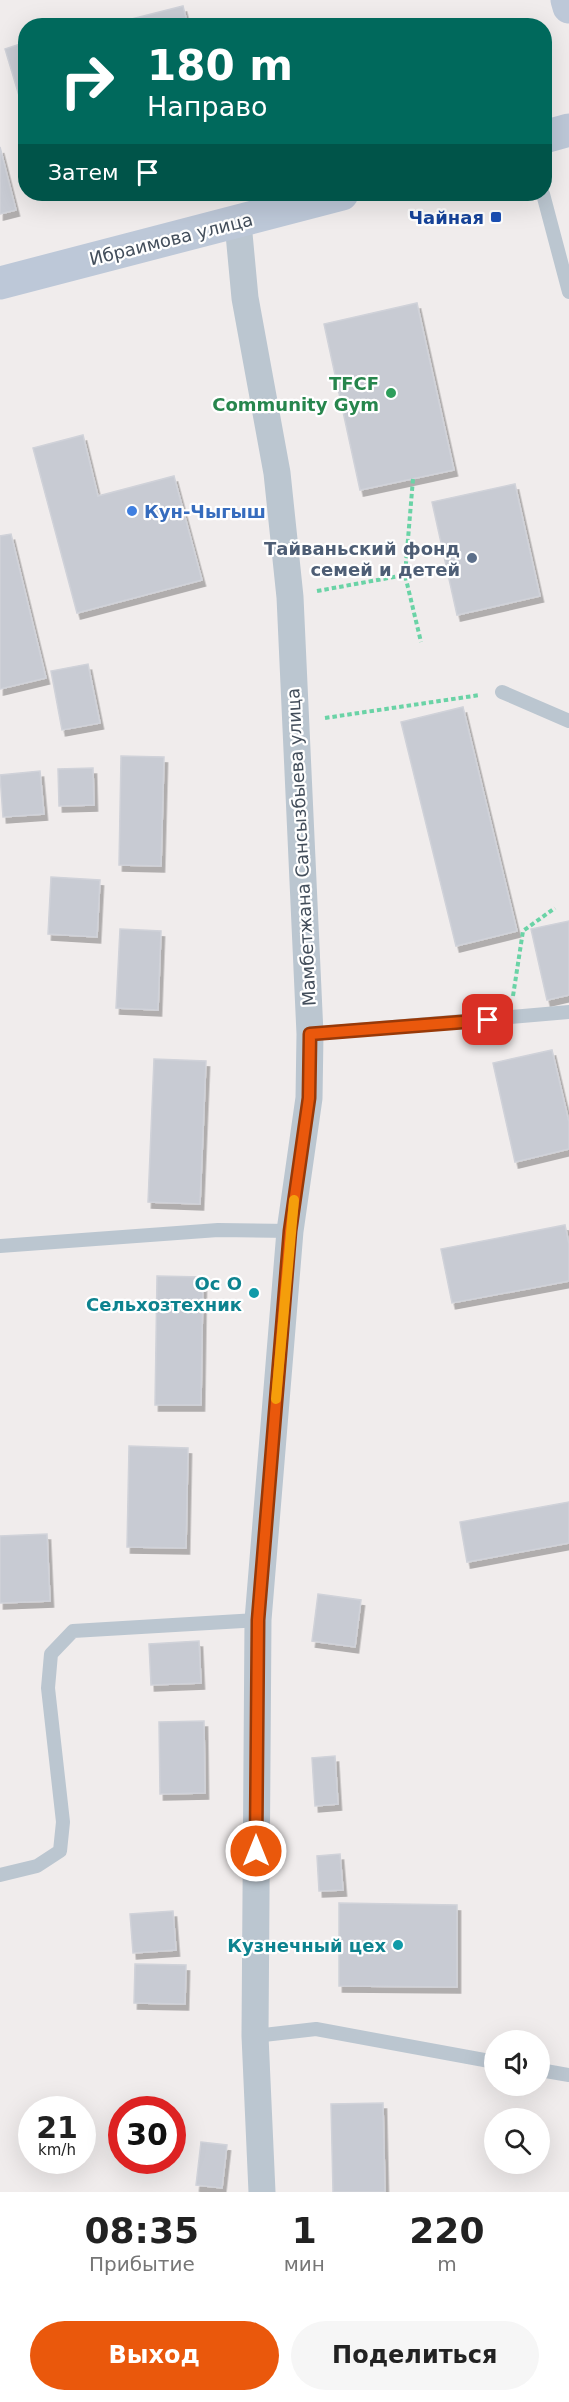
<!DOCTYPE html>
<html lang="ru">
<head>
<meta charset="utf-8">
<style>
  body { margin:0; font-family:"DejaVu Sans",sans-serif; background:#f6f6f6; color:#222; height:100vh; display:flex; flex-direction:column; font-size:22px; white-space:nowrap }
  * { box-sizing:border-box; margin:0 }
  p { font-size:20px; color:#767676 }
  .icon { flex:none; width:33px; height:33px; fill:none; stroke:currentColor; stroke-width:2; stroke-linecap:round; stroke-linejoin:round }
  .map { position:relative; height:2192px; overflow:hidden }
  .sheet { display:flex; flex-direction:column; background:#fff; flex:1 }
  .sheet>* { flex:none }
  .top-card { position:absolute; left:18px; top:18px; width:534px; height:183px; border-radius:24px; box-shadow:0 6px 24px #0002; background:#00695c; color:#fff; overflow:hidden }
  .buttons { position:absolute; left:484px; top:2030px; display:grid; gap:12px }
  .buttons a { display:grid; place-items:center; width:66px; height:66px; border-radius:50%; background:#fff; box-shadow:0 6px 24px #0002; font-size:30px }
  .speed { position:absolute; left:18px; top:2096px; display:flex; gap:12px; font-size:30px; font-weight:700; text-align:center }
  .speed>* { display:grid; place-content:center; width:78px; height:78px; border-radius:50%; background:#fff; box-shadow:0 6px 24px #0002; line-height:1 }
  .speed small { font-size:15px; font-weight:400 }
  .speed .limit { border:9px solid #d22; background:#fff; color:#111 }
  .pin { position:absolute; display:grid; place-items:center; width:51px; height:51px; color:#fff; margin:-26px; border-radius:12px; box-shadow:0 3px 9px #0006 }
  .me { position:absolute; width:66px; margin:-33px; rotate:0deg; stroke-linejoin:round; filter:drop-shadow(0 0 4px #0008) }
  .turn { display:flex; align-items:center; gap:21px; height:126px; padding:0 30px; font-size:27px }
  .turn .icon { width:78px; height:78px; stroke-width:2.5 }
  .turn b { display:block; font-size:42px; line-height:51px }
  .then { display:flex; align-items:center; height:57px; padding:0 30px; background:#0003; gap:12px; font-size:22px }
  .eta { display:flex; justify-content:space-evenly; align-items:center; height:102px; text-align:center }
  .eta b { font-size:36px; font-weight:600; line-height:42px }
  .primary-button { display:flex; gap:12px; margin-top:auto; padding:12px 30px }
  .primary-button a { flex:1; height:69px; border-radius:36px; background:#ea580c; color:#fff; font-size:24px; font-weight:600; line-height:69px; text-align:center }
  .primary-button a+a { background:#f6f6f6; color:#222 }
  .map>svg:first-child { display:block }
  .building { fill:#c8cbd3; stroke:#d0d2d9; stroke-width:1.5; filter:url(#shadow) }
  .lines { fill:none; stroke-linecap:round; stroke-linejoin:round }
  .path { stroke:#6ad3a6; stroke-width:4; stroke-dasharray:4.5 3; stroke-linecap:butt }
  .lane { stroke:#bbc6d0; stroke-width:14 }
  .street { stroke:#bbc6d0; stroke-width:27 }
  .secondary { stroke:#bdc8d8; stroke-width:33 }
  .route-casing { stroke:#983908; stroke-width:15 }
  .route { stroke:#ea580c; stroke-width:10 }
  .slow { stroke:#f59e0b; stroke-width:10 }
  .transit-dot { fill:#1a4fb4; stroke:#fff; stroke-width:2 }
  .leisure-dot { fill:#2e9e5b; stroke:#fff; stroke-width:2 }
  .shop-dot { fill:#3f7fe0; stroke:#fff; stroke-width:2 }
  .service-dot { fill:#5c6f8a; stroke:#fff; stroke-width:2 }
  .culture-dot { fill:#0f9aa8; stroke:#fff; stroke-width:2 }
  .labels { text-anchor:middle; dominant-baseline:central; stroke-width:4.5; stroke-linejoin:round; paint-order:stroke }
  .transit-label { font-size:18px; font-weight:bold; fill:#164399; stroke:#fff; text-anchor:end }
  .street-label { font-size:18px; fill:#434e5b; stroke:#fff }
  .leisure-label { font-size:18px; font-weight:bold; fill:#27864d; stroke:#fff; text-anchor:end }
  .shop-label { font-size:18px; font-weight:bold; fill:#366cbe; stroke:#fff; text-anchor:start }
  .service-label { font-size:18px; font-weight:bold; fill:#4e5e75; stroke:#fff; text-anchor:end }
  .culture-label { font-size:18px; font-weight:bold; fill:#0d838f; stroke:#fff; text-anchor:end }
</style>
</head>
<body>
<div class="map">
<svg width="569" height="2192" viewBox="0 0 569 2192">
  <defs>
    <filter id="shadow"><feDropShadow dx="3.5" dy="6" stdDeviation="0" flood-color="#0004"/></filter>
  </defs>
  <rect width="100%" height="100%" fill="#f0ecec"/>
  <g class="building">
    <path d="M 183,6 L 188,26 L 104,26 Z"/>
    <path d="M 26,42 L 26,119 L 5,49 Z"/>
    <path d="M 0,147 L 16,210 L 0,214 Z"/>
    <path d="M 417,303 L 454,470 L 360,490 L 324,324 Z"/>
    <path d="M 83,435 L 98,496 L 174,476 L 202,580 L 77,613 L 33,448 Z"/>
    <path d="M 515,484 L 540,596 L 457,615 L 432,502 Z"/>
    <path d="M 11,534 L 46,678 L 0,689 L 0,536 Z"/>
    <path d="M 88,664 L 100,723 L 62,730 L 51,671 Z"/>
    <path d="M 463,707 L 517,931 L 456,946 L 401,722 Z"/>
    <path d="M 121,756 L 164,757 L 161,866 L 119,865 Z"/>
    <path d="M 93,768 L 94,805 L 59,806 L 58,769 Z"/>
    <path d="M 40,771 L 44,814 L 3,817 L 0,775 Z"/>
    <path d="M 51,877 L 100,880 L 97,937 L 48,934 Z"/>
    <path d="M 569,921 L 569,995 L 547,1000 L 531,929 Z"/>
    <path d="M 120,929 L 161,931 L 158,1010 L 116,1008 Z"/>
    <path d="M 552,1050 L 569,1122 L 569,1149 L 515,1162 L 493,1063 Z"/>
    <path d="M 154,1059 L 206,1061 L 200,1204 L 148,1202 Z"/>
    <path d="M 565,1225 L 569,1244 L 569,1281 L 452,1303 L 441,1249 Z"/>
    <path d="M 157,1276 L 203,1277 L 201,1405 L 155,1405 Z"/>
    <path d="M 129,1446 L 188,1448 L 186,1548 L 127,1547 Z"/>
    <path d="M 569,1502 L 569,1543 L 467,1562 L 460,1522 Z"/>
    <path d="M 47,1534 L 50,1601 L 0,1603 L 0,1536 Z"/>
    <path d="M 318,1594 L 361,1600 L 355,1647 L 312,1641 Z"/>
    <path d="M 199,1641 L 201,1683 L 151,1685 L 149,1644 Z"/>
    <path d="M 204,1721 L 205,1793 L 160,1794 L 159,1722 Z"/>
    <path d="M 335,1756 L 338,1804 L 315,1806 L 312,1758 Z"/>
    <path d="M 340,1854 L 343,1890 L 319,1891 L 317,1856 Z"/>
    <path d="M 339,1903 L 457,1905 L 457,1987 L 339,1986 Z"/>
    <path d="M 173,1911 L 176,1950 L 133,1953 L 130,1914 Z"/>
    <path d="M 135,1964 L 186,1965 L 185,2004 L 134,2003 Z"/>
    <path d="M 383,2103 L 385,2192 L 333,2192 L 331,2104 Z"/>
    <path d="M 201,2142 L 227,2145 L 222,2188 L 196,2185 Z"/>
  </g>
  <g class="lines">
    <g class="path">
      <path d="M 413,479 L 405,575 L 421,642"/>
      <path d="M 317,591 L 405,575"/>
      <path d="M 325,718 L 480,695"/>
      <path d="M 513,996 L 523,931 L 555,908"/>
    </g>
    <g class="lane">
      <path d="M 543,194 L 569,292"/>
      <path d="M 502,692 L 569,721"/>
      <path d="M 310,1034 L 569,1012"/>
      <path d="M 0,1246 L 218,1230 L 290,1231"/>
      <path d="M 0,1875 L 37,1866 L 60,1851 L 63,1822 L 48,1688 L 51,1654 L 73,1631 L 258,1620"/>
      <path d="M 255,2036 L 316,2029 L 495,2062"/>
      <path d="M 540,2070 L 569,2075"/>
    </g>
    <path class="street" d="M 238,223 L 245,298 L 277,473 L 290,597 L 310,1034 L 309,1098 L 290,1231 L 258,1620 L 255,2036 L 262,2192"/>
    <g class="secondary">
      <path d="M 567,0 L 569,7"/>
      <path d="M 544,137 L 569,130"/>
      <path d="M 0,283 L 342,194"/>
    </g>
  </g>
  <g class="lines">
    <g class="route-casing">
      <path id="route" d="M 256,1851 L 258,1620 L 290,1231 L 309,1098 L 310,1034 L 488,1020"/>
    </g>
    <use href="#route" class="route"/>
    <path class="slow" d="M 276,1399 L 294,1200"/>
  </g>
  <rect class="transit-dot" x="490" y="211" width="12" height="12" rx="3"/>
  <circle class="leisure-dot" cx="391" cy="393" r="6"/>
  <circle class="shop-dot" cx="132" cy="511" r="6"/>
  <circle class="service-dot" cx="472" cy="558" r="6"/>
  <g class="culture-dot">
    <circle cx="254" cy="1293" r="6"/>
    <circle cx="398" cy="1945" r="6"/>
  </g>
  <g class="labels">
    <g class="transit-label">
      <text x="484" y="217">Чайная</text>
    </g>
    <g class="street-label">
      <text transform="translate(171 239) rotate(-14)">Ибраимова улица</text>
      <text transform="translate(301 847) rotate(-93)">Мамбетжана Сансызбыева улица</text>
    </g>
    <g class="leisure-label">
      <text x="379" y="383">TFCF<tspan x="379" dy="21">Community Gym</tspan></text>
    </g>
    <g class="shop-label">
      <text x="144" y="511">Кун-Чыгыш</text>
    </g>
    <g class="service-label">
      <text x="460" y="548">Тайваньский фонд<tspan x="460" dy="21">семей и детей</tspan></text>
    </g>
    <g class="culture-label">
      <text x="242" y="1283">Ос О<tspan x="242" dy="21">Сельхозтехник</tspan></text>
      <text x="386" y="1945">Кузнечный цех</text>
    </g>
  </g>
</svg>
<div class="buttons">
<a><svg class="icon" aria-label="sound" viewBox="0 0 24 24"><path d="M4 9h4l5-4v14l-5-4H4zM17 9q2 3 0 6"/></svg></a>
<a><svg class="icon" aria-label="search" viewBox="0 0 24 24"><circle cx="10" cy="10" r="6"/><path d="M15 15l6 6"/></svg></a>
</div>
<div class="speed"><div>21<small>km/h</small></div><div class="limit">30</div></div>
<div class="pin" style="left:488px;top:1020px;background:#d93025"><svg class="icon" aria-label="arrive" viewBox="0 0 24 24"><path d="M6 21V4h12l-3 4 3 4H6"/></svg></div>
<svg class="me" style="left:256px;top:1851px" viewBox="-20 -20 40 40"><circle r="17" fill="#ea580c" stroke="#fff" stroke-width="3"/><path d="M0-11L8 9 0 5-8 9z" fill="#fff"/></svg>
<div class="top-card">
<div class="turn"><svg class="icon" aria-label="right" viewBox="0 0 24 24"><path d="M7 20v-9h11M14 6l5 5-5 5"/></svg><div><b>180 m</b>Направо</div></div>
<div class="then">Затем<svg class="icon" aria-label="arrive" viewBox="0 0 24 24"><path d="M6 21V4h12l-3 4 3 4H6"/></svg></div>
</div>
</div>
<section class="sheet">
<div class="eta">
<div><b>08:35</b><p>Прибытие</p></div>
<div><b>1</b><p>мин</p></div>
<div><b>220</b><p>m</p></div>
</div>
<div class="primary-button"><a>Выход</a><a>Поделиться</a></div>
</section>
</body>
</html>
